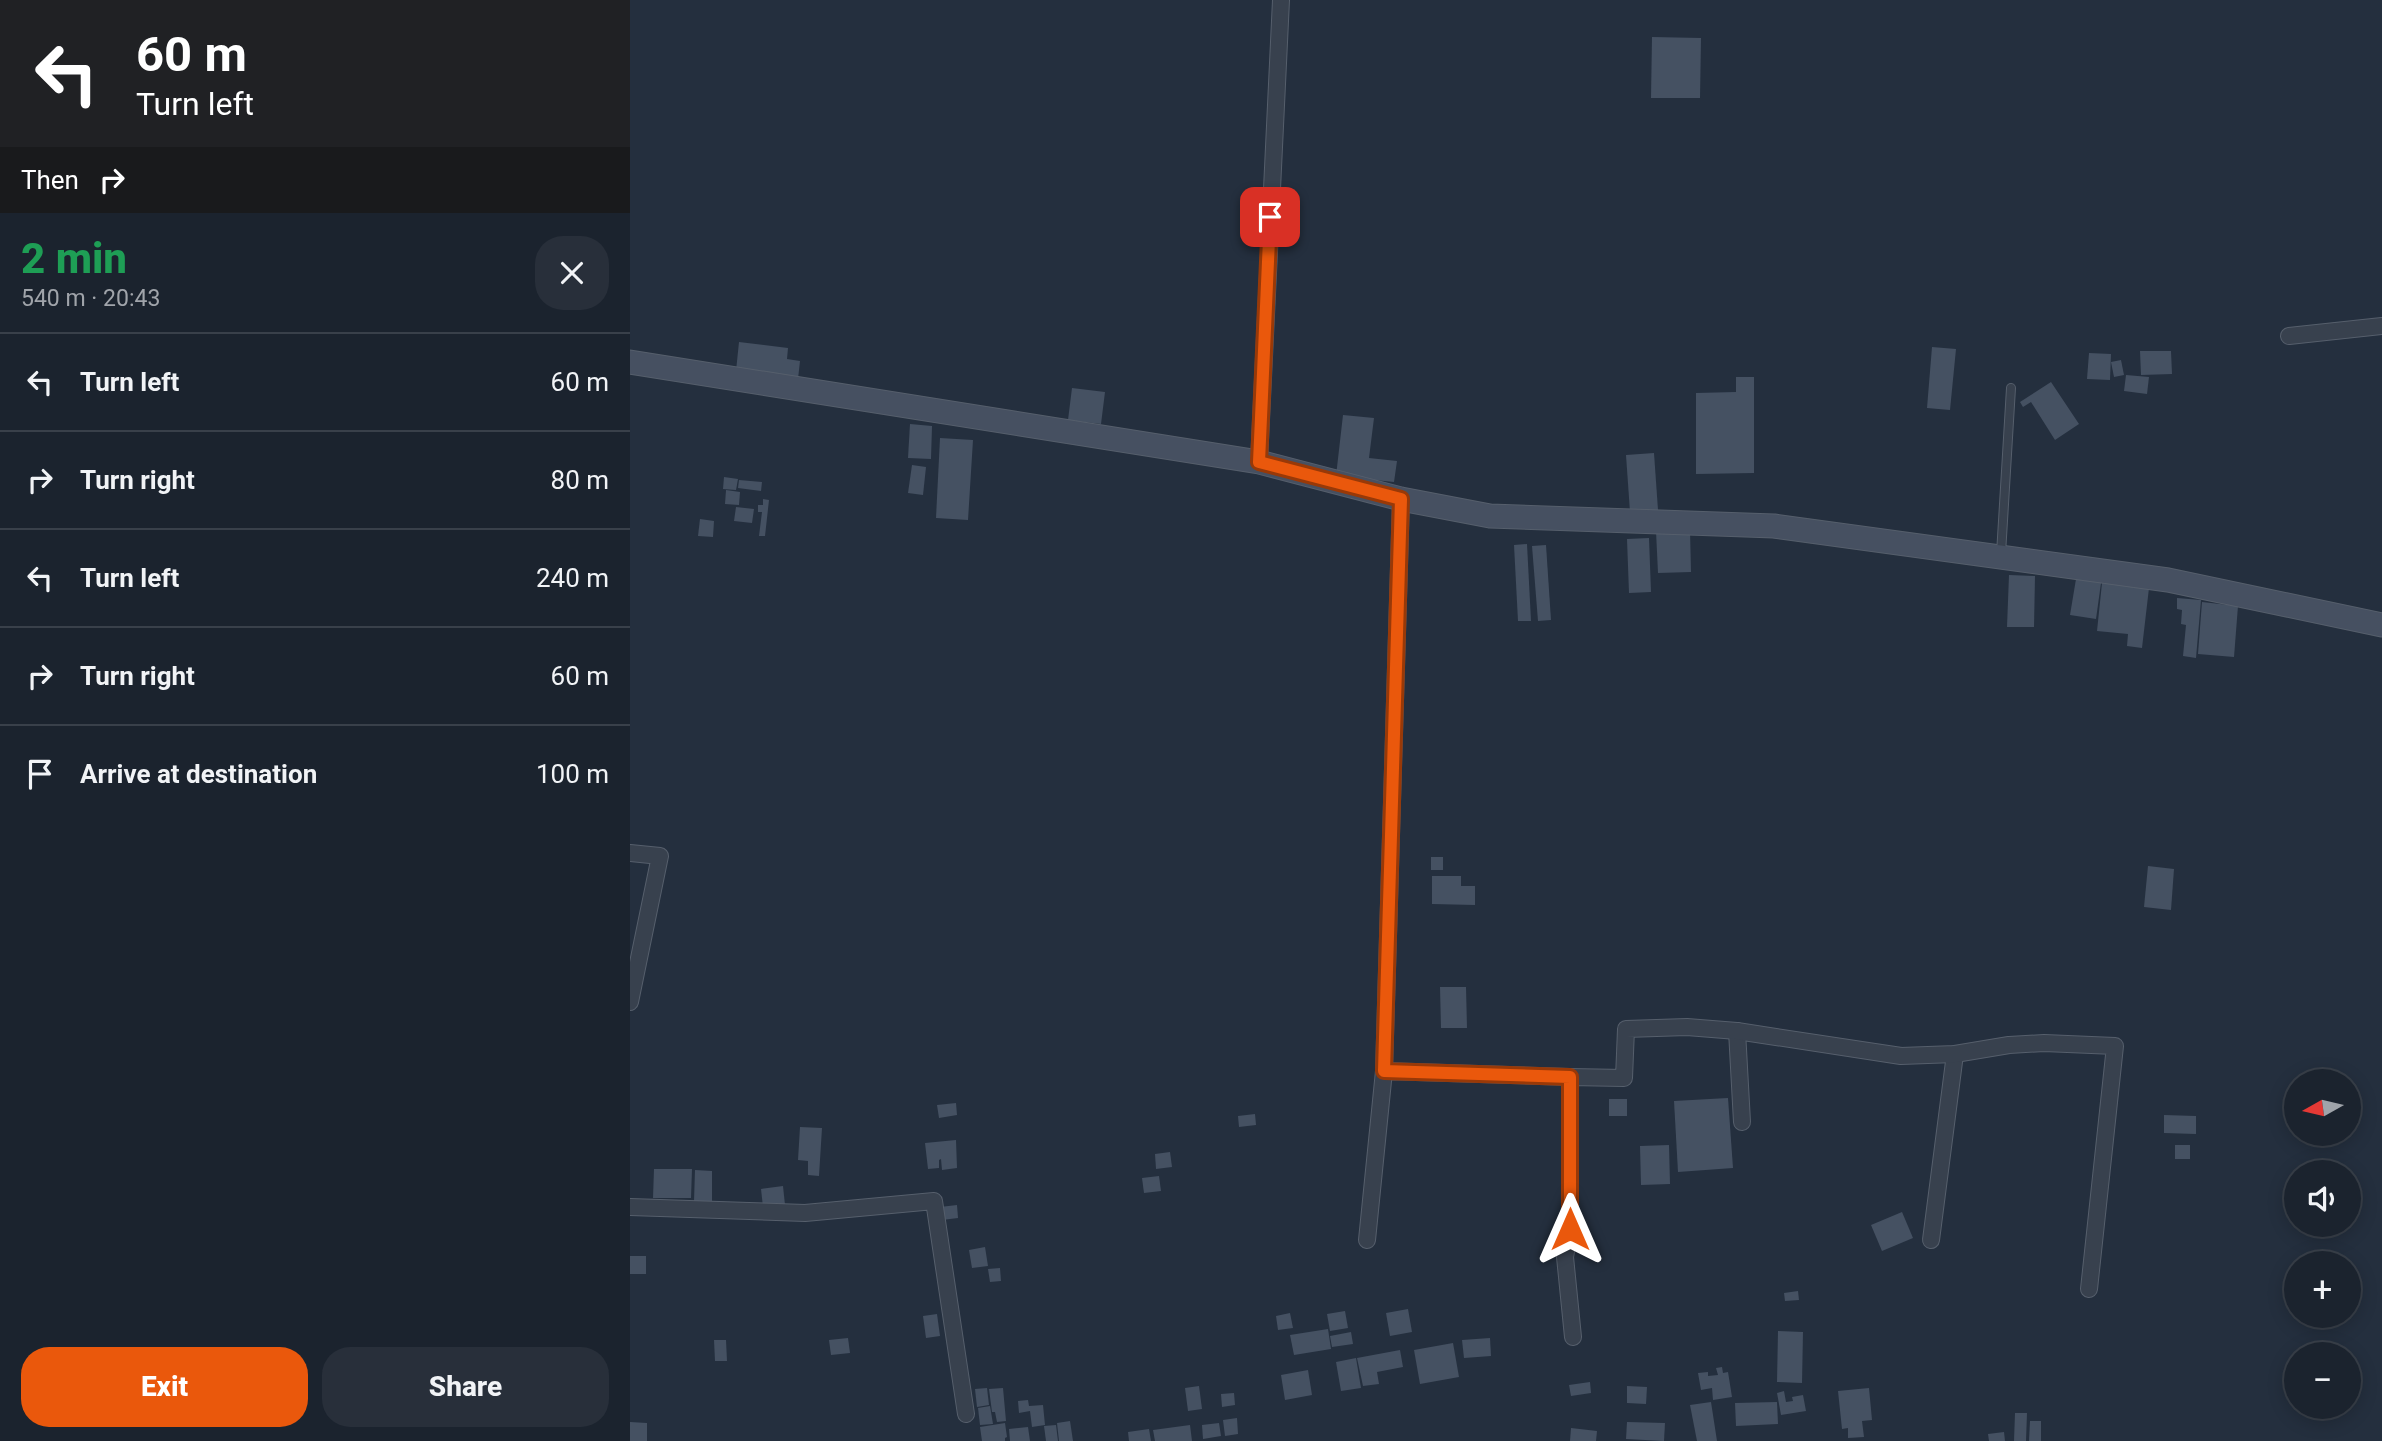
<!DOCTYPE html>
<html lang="en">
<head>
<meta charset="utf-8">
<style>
  body { margin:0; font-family:Roboto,sans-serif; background:#282f3a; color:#f1f3f6; height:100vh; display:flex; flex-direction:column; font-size:26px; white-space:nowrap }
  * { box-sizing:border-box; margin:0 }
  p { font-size:23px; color:#a0a4aa }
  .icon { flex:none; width:38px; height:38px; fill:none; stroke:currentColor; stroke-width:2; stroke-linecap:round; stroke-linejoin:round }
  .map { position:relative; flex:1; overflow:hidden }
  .side { display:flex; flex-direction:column; background:#1b232e; width:630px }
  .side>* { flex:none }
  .top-card { background:#202124; color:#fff; overflow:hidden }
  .needle { width:46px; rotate:262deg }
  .tools { position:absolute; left:1654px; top:1069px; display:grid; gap:14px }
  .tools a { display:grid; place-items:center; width:77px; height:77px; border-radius:50%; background:#1b232e; box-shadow:0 4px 18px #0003,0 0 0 2px #39404a; font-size:35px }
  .pin { position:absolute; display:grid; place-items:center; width:60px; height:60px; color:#fff; margin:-30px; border-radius:14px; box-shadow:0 4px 10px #0006 }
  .me { position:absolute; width:77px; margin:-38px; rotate:0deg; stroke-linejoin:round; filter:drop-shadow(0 0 5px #0008) }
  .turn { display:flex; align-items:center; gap:24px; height:147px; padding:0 21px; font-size:32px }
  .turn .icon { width:91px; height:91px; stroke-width:2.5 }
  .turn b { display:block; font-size:49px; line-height:60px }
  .then { display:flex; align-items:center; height:66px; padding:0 21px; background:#0003; gap:14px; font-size:26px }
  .round { display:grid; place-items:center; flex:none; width:74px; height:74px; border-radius:28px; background:#282f3a }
  .summary { display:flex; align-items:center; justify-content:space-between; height:119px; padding:0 21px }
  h1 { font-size:42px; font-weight:800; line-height:52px; color:#1e9e55 }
  .button { display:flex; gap:14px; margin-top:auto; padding:14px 21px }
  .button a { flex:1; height:80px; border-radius:28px; background:#ea580c; color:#fff; font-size:28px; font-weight:800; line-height:80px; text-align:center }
  .button a+a { background:#282f3a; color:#f1f3f6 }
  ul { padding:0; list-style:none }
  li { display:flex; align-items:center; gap:21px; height:98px; padding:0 21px; border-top:2px solid #39404a }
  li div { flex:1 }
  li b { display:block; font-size:26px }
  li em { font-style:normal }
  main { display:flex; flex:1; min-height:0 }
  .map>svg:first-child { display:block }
  .building { fill:#455162 }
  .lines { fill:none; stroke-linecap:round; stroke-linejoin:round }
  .lane-casing { stroke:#565f6c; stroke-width:10 }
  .street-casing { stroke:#565f6c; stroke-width:18 }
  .secondary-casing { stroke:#565f6c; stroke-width:25 }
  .lane { stroke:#38414e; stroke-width:8 }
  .street { stroke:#38414e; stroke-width:16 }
  .secondary { stroke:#465061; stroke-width:23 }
  .route-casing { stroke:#983908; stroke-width:18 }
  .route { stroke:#ea580c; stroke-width:12 }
</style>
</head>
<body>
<main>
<section class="side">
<div class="top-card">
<div class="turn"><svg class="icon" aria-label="left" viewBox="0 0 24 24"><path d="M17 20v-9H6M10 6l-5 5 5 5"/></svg><div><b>60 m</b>Turn left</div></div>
<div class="then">Then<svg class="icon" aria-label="right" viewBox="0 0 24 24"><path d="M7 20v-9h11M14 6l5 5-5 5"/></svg></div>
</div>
<div class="summary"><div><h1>2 min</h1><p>540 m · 20:43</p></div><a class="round"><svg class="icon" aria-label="close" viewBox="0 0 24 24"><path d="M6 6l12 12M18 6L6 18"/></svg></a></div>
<ul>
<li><svg class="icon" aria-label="left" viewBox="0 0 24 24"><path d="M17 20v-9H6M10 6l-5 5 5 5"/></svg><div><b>Turn left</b></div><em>60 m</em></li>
<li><svg class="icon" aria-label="right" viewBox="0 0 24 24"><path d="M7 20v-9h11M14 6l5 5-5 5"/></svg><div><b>Turn right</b></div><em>80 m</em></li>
<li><svg class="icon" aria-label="left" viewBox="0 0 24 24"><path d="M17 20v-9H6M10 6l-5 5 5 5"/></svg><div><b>Turn left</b></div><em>240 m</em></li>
<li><svg class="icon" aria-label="right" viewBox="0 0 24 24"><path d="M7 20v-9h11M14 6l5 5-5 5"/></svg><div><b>Turn right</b></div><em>60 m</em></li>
<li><svg class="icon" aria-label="arrive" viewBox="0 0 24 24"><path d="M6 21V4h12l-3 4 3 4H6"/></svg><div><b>Arrive at destination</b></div><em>100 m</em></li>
</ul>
<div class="button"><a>Exit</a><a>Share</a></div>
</section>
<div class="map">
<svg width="1752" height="1441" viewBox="0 0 1752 1441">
  <rect width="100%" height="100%" fill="#242f3e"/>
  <g class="building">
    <path d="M 1022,37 L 1071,38 L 1070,98 L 1021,98 Z"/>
    <path d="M 109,342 L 158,348 L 157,359 L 170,361 L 168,379 L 106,371 Z"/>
    <path d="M 1302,347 L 1326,349 L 1320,410 L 1297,408 Z"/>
    <path d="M 1510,351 L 1541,351 L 1542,374 L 1511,375 Z"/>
    <path d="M 1459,353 L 1481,354 L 1480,380 L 1457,379 Z"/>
    <path d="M 1491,360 L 1494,375 L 1484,377 L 1481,362 Z"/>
    <path d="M 1496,375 L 1519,377 L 1517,394 L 1494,391 Z"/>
    <path d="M 1106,377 L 1124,377 L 1124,473 L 1066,474 L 1066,393 L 1106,392 Z"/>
    <path d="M 1421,382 L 1449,424 L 1425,440 L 1401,402 L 1393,407 L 1390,402 Z"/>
    <path d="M 442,388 L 475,392 L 471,424 L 438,420 Z"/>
    <path d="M 713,415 L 744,418 L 739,458 L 767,461 L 764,482 L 706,476 Z"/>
    <path d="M 280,424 L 302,426 L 301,459 L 278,458 Z"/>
    <path d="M 310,438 L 343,440 L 338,520 L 306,518 Z"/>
    <path d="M 1024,453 L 1028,510 L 1000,512 L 996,455 Z"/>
    <path d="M 282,465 L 296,467 L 293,495 L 278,493 Z"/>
    <path d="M 94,477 L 108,479 L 106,490 L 93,489 Z"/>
    <path d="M 109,480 L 132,482 L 131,491 L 108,488 Z"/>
    <path d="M 96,490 L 110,492 L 109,505 L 95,504 Z"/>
    <path d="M 133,499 L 139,500 L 135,536 L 129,536 L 132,512 L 128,512 L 128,505 L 133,505 Z"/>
    <path d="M 106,507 L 124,509 L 122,523 L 104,521 Z"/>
    <path d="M 70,519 L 84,521 L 83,537 L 68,536 Z"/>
    <path d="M 1060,530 L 1061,572 L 1028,573 L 1026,531 Z"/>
    <path d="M 1019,538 L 1021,592 L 999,593 L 997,539 Z"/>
    <path d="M 897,544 L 901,621 L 888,621 L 884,545 Z"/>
    <path d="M 916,545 L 921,620 L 908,621 L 902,546 Z"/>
    <path d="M 1379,575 L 1405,576 L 1404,627 L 1377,627 Z"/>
    <path d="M 1446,579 L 1471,583 L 1466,619 L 1440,615 Z"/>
    <path d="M 1472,583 L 1519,588 L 1512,648 L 1497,646 L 1498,634 L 1467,631 Z"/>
    <path d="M 1547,598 L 1571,600 L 1566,658 L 1553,656 L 1556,625 L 1551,624 L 1552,610 L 1547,609 Z"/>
    <path d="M 1572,602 L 1608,606 L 1604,657 L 1568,654 Z"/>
    <rect x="801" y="857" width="12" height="13"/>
    <path d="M 1518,866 L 1544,869 L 1541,910 L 1514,907 Z"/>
    <path d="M 802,876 L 831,876 L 831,886 L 845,886 L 845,905 L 802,904 Z"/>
    <path d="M 810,987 L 836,987 L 837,1028 L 811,1028 Z"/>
    <path d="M 1098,1098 L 1103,1168 L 1048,1172 L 1044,1101 Z"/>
    <rect x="979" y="1099" width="18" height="17"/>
    <path d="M 326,1103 L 327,1115 L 309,1118 L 307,1105 Z"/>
    <path d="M 625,1114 L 626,1125 L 609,1127 L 608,1116 Z"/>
    <path d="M 1534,1115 L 1566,1116 L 1566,1134 L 1534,1133 Z"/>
    <path d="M 170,1127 L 192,1128 L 189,1176 L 178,1175 L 178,1161 L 168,1160 Z"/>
    <path d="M 326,1140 L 327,1168 L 312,1170 L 311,1159 L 309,1160 L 309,1168 L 298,1169 L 295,1143 Z"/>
    <path d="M 1039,1145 L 1040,1184 L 1011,1185 L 1010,1146 Z"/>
    <rect x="1545" y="1145" width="15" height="14"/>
    <path d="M 540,1152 L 542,1167 L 526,1169 L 525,1154 Z"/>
    <path d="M 24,1169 L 62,1169 L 61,1198 L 23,1198 Z"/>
    <path d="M 65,1170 L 82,1171 L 82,1201 L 64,1201 Z"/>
    <path d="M 529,1176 L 531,1191 L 514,1193 L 512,1178 Z"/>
    <path d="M 153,1186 L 155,1205 L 133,1207 L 131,1189 Z"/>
    <path d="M 327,1205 L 328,1218 L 312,1220 L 310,1207 Z"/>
    <path d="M 1272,1212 L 1283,1238 L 1252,1251 L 1241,1225 Z"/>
    <path d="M 355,1247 L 358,1266 L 342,1268 L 339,1250 Z"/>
    <rect x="0" y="1256" width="16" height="18"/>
    <path d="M 370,1268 L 371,1281 L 360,1282 L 358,1269 Z"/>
    <path d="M 1168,1291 L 1169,1300 L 1155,1301 L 1154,1293 Z"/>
    <path d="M 778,1309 L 782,1332 L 760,1336 L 756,1313 Z"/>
    <path d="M 715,1311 L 718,1328 L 700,1331 L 697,1314 Z"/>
    <path d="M 660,1313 L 663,1328 L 648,1330 L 646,1316 Z"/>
    <path d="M 307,1314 L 310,1336 L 296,1338 L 293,1316 Z"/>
    <path d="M 698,1329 L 701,1349 L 664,1355 L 660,1335 Z"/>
    <path d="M 1148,1331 L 1173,1332 L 1172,1383 L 1147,1382 Z"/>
    <path d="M 721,1332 L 723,1344 L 702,1347 L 700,1336 Z"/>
    <path d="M 218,1338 L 220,1353 L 201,1355 L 199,1340 Z"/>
    <path d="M 860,1338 L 861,1356 L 834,1358 L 832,1340 Z"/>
    <path d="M 84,1340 L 96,1340 L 97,1361 L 85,1361 Z"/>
    <path d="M 823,1343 L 829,1377 L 790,1384 L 784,1350 Z"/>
    <path d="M 770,1350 L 773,1367 L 747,1372 L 749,1384 L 733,1386 L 727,1358 Z"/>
    <path d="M 726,1358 L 731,1388 L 711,1391 L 706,1362 Z"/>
    <path d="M 1092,1367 L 1093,1373 L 1098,1372 L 1102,1397 L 1083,1400 L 1082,1388 L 1071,1390 L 1068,1373 L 1078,1372 L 1078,1376 L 1088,1375 L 1086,1368 Z"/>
    <path d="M 678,1370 L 682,1395 L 655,1400 L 651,1375 Z"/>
    <path d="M 960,1382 L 961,1393 L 941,1396 L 939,1385 Z"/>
    <path d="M 569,1386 L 572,1409 L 558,1411 L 555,1388 Z"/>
    <path d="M 997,1386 L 1017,1387 L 1016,1404 L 997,1403 Z"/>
    <path d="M 357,1388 L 359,1405 L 347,1407 L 345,1389 Z"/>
    <path d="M 373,1388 L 376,1421 L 367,1422 L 365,1412 L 362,1412 L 359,1389 Z"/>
    <path d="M 1239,1388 L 1242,1420 L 1232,1421 L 1234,1437 L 1218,1438 L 1218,1428 L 1212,1429 L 1208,1391 Z"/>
    <path d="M 1154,1391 L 1156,1402 L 1163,1401 L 1162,1397 L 1173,1395 L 1176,1411 L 1151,1415 L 1147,1393 Z"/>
    <path d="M 604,1393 L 605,1405 L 592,1407 L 591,1394 Z"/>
    <path d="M 398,1400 L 399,1406 L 413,1405 L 415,1425 L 402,1427 L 400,1411 L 389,1413 L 388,1401 Z"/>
    <path d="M 1081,1402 L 1087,1441 L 1067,1441 L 1060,1405 Z"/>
    <path d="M 1147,1402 L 1148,1424 L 1106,1426 L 1105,1403 Z"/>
    <path d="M 360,1406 L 363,1424 L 350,1425 L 348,1408 Z"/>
    <path d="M 1385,1413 L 1397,1413 L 1396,1441 L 1384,1441 Z"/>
    <path d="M 607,1418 L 608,1434 L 595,1436 L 593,1420 Z"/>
    <path d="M 440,1421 L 443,1441 L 429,1441 L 427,1423 Z"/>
    <path d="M 1400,1421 L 1411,1421 L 1411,1441 L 1399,1441 Z"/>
    <path d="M 0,1422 L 17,1423 L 17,1441 L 0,1441 Z"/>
    <path d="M 997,1422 L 1035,1423 L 1034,1441 L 996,1439 Z"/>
    <path d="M 375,1423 L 377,1437 L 375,1438 L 375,1441 L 352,1441 L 350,1427 Z"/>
    <path d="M 589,1423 L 591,1436 L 573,1439 L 572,1425 Z"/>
    <path d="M 426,1425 L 428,1441 L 416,1441 L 414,1426 Z"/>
    <path d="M 560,1425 L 562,1441 L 525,1441 L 523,1430 Z"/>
    <path d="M 398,1427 L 400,1441 L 380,1441 L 379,1429 Z"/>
    <path d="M 941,1428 L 967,1431 L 966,1441 L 940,1441 Z"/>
    <path d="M 519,1429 L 521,1441 L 499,1441 L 498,1432 Z"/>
    <path d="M 1374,1432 L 1375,1441 L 1359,1441 L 1358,1434 Z"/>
  </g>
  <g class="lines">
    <g class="lane-casing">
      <path id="lane" d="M 1371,554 L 1381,388"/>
    </g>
    <g class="street-casing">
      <g id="street">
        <path d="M 1659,336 L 1752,326"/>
        <path d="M 629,462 L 651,0"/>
        <path d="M 0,853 L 30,856 L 0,1002"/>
        <path d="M 1107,1031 L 1112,1122"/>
        <path d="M 754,1071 L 771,499"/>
        <path d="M 0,1207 L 175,1213 L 304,1201 L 336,1414"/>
        <path d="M 737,1240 L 754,1071 L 940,1077"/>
        <path d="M 1301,1240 L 1325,1054"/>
        <path d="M 943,1337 L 935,1257 L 940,1229 L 940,1077 L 994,1078 L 996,1029 L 1057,1027 L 1107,1031 L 1271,1056 L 1325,1054 L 1379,1045 L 1414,1043 L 1485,1046 L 1459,1289"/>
      </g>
    </g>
    <g class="secondary-casing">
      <path id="secondary" d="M 0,362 L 629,462 L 771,499 L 860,516 L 1144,526 L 1538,580 L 1752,625"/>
    </g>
    <use href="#lane" class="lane"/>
    <use href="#street" class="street"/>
    <use href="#secondary" class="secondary"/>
  </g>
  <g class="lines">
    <g class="route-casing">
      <path id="route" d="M 640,217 L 629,462 L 771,499 L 754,1071 L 940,1077 L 940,1229"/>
    </g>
    <use href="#route" class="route"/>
  </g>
</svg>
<div class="tools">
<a><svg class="needle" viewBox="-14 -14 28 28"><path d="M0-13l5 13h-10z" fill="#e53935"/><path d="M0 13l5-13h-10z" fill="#a0a4aa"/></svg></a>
<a><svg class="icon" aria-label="sound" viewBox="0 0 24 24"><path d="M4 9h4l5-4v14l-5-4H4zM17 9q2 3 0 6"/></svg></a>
<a>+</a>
<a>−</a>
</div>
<div class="pin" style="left:640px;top:217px;background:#d93025"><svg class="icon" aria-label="arrive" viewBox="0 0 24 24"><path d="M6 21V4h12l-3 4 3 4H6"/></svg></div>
<svg class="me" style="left:940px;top:1229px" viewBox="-20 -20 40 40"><path d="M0-17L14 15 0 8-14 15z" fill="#ea580c" stroke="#fff" stroke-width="4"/></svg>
</div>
</main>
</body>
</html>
